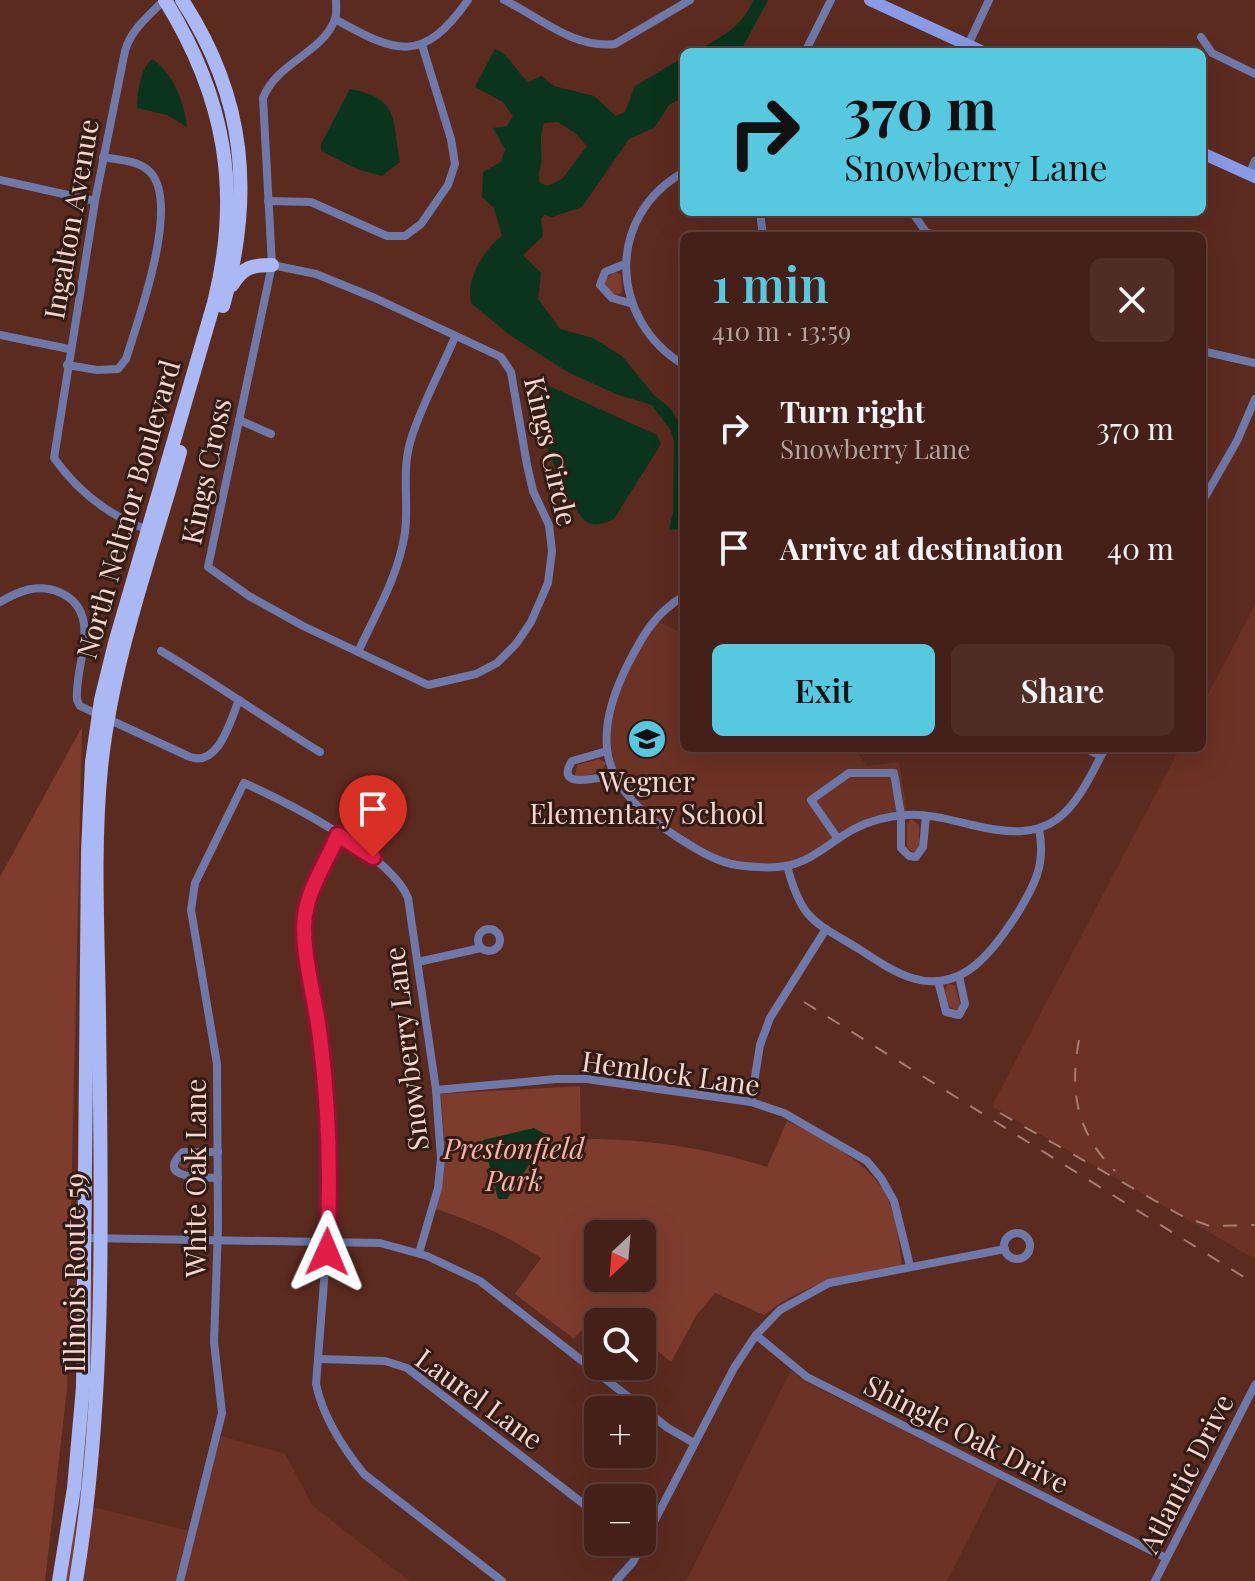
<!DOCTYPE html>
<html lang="en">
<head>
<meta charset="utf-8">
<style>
  body { margin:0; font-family:"Playfair Display",serif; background:#4f2d25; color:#f1f3f6; height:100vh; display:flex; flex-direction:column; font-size:30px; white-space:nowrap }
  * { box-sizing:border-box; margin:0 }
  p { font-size:26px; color:#b0a3a2 }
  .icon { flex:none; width:44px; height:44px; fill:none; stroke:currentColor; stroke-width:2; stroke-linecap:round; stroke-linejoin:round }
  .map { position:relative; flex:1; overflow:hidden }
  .sheet { position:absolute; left:680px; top:232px; width:526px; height:520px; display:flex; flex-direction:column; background:#452018; border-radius:12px; box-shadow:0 8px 32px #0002,0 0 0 2px #5d3e37 }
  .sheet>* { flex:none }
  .banner { position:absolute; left:680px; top:48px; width:526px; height:168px; border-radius:12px; box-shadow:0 8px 32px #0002,0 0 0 2px #5d3e37; background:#56c9e1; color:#111; overflow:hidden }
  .needle { width:52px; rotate:206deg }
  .controls { position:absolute; left:584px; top:1220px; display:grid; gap:16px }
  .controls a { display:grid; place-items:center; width:72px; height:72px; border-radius:12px; background:#452018; box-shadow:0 8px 32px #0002,0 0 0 2px #5d3e37; font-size:40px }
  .pin { position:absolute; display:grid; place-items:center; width:68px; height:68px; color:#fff; margin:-82px -34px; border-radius:50% 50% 50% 0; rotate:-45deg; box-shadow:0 0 8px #0007 }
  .pin .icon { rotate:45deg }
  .me { position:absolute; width:88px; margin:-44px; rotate:1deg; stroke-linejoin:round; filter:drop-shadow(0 0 6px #0008) }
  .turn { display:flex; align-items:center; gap:28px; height:168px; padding:0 32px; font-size:36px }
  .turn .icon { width:104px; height:104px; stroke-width:2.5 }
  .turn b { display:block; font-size:56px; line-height:68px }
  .round { display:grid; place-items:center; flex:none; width:84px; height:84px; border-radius:12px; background:#4f2d25 }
  .head { display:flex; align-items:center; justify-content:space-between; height:136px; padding:0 32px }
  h1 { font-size:48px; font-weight:600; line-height:60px; color:#56c9e1 }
  .cta { display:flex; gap:16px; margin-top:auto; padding:16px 32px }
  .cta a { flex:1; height:92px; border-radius:12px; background:#56c9e1; color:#111; font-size:32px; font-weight:600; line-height:92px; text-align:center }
  .cta a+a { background:#4f2d25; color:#f1f3f6 }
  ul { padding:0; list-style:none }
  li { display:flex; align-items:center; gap:24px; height:120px; padding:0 32px }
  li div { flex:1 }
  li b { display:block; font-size:30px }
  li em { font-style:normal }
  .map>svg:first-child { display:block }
  .built { fill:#6c3226 }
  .green { fill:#7e3c2d; fill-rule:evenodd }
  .water { fill:#0a341b; fill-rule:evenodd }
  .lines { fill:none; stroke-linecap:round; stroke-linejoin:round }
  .street { stroke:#6e79a9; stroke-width:8 }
  .secondary { stroke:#899ae7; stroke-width:12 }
  .primary { stroke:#aab8f3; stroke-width:14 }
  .rail { stroke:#a57c73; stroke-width:2; stroke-dasharray:14 14; stroke-linecap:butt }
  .route-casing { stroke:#92132f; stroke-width:20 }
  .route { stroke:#e11d48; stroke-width:14 }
  .labels { text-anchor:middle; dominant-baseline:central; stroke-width:6; stroke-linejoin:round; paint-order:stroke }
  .street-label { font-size:28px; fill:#f6d6cf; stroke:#321c16 }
  .poi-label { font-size:28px; fill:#f6d6cf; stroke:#321c16 }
  .park-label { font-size:28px; font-style:italic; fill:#f7b4a4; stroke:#321c16 }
</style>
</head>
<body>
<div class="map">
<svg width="1255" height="1581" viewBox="0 0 1255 1581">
  <rect width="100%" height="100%" fill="#5c2b20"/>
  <g class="built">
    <path d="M 1255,605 L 1255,1259 L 992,1106 L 1180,748 L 1202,748 L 1202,706 Z"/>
    <path d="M 655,620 L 684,634 L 684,748 L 854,748 L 867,766 L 899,762 L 907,813 L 885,814 L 821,849 L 786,864 L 762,865 L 736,862 L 717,856 L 648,814 L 630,796 L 616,774 L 608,729 L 615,696 Z"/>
    <path d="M 791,1370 L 805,1382 L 999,1478 L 947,1581 L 686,1581 Z"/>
    <path d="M 221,1436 L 285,1454 L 313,1506 L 409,1581 L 80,1581 L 90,1506 L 194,1532 Z"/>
  </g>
  <g class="green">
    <path d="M 615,272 L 621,275 L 622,292 L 618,295 L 612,294 L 605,285 L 606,278 Z"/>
    <path d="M 82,727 L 67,1389 L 45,1581 L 0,1581 L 0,877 Z"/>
    <path d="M 599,759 L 606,763 L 602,771 L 582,777 L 575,775 L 577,765 Z"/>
    <path d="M 911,819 L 919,825 L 919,846 L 914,852 L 907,848 L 907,824 Z"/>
    <path d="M 948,984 L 955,985 L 960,1005 L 957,1010 L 949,1007 L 945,990 Z"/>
    <path d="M 580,1086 L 581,1139 C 640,1138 710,1148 767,1167 L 787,1121 C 823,1139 874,1163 889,1202 C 897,1222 899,1244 902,1265 C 851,1274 805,1282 764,1315 L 715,1293 L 696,1316 L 671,1362 L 642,1338 L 642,1322 L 622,1322 L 602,1306 L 574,1339 L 515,1294 L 541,1258 C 507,1235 474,1222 436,1209 L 445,1157 L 441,1094 ZM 598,1234 L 642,1234 L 642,1278 L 598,1278 Z"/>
    <path d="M 204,1157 L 208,1163 L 203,1168 L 184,1168 L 179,1165 L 181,1158 Z"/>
    <path d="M 93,1261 L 91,1412 L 71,1581 L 64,1581 Z"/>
  </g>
  <g class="water">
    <path d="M 753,0 L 768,0 L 740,52 L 694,52 C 718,39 743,27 753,0 Z"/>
    <path d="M 495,49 C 512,56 516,73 529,82 L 541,76 L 554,86 L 594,96 L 616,116 L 625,112 L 635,86 L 684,57 L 684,97 L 669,105 L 654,128 L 629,139 L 582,207 L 552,217 L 544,215 L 541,219 L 543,236 L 523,255 L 541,273 L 538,299 L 560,329 L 593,338 L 622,356 L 654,395 L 671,409 L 684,432 L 684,523 L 678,529 L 669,530 L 673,512 L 674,442 L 671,431 L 652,405 L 618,395 L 568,372 L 511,336 L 471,303 C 465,280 484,249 502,236 L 494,208 L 482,197 L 483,172 L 501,162 L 505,149 L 493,128 L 507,126 L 513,116 L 503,102 L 475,87 ZM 558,122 L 576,134 L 587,146 L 563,178 L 548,186 L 540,183 C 537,174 540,172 541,164 C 543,148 538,141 544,123 Z"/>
    <path d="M 152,59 C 173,72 185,104 187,127 L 167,115 L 137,108 C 138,91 139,71 152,59 Z"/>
    <path d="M 350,89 C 400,98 392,119 400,162 L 382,176 L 357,169 L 321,151 L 321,144 Z"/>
    <path d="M 549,386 L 657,435 L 661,444 L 614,519 C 605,523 593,528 584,520 C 571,508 535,425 535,407 C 536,401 539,394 541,389 Z"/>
    <path d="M 534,1128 L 545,1134 L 544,1142 L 507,1199 L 498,1199 L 483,1140 Z"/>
  </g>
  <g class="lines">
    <g class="street">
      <path d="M 504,0 C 540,17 573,49 615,44 L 690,0"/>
      <path d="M 335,19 C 397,54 423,64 468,0"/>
      <path d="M 1201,37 L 1212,53 L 1255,74"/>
      <path d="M 968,45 L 989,0"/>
      <path d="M 805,52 L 831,0"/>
      <path d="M 684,172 C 605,216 609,320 684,365"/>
      <path d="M 1249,174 L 1255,161"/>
      <path d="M 0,180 L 95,201"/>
      <path d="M 268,201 L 311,202 L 387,236 L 405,236 L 421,224 L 448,185 L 455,164 L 451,139 L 422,45"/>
      <path d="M 760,212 L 763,236"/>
      <path d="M 912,212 L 926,232 L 937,236"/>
      <path d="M 625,264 L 605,272 L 600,285 L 612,298 L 633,304"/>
      <path d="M 272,265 L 316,274 L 375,298 L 501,357 L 511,372 L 527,465 L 533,491 L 549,525 L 552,551 L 548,583 L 531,622 L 516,644 L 497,663 L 476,674 L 428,685 L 303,626 L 249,596 L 208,567 L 272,265 L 263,98 C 277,62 323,53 335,19 C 337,14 336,5 336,0"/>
      <path d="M 0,335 L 69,349"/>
      <path d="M 1202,351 L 1255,363"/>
      <path d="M 67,365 L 97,370 L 118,369 L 126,359 C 138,320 181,204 150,172 C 139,160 118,160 103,157"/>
      <path d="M 239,420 L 271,434"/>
      <path d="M 1202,502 L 1237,441 L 1255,399"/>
      <path d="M 151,531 C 110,517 79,493 54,458 L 95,201 L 125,51 C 131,29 149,16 164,0"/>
      <path d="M 684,596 C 655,613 643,635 628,664 C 588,743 603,790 677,837 C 695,848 715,862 737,865 C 752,867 770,869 785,866 C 812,862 831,841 854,829 C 871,820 887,816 906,815 C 927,813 951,820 972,825 C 1054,845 1071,816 1105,748"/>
      <path d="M 0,602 C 19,591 38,583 59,592 C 105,612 74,664 77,700 L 80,706 L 99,715"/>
      <path d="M 161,651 C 215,683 266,719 320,752"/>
      <path d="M 358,652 C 376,613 399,575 405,532 C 409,501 401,472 411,439 C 422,404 441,370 455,337"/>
      <path d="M 108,719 L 190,757 C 219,767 230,721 239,700"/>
      <path d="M 1084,748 L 1101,756"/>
      <path d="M 607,751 L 572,761 C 553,791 601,777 613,775"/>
      <path d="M 338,835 L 309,896 L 304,918 L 305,942 L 316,1004 L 328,1099 L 327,1243 L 316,1384 C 323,1418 343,1448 364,1474 L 502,1581"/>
      <path d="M 838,839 L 811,800 L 849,773 L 894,773 L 901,815 L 901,848 L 909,856 L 916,857 L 923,847 L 926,816"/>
      <path d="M 787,866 C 802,921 813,921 859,949 C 876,960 893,972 912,978 C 963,994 994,950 1017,914 C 1035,885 1046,864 1039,829"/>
      <circle cx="489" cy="940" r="11"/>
      <path d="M 418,962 L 481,948"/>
      <path d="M 938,981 L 946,1012 L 959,1015 L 965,1004 L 959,976"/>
      <path d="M 436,1090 L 556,1079 L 587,1079 L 751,1102 L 784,1113 L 867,1161 L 881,1178 L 894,1201 L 910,1266"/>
      <path d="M 751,1102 L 760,1045 L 770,1018 L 826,929"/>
      <path d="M 218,1178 C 202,1177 154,1179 183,1152 L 218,1152"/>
      <circle cx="1017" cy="1246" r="13"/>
      <path d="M 85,1238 L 380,1243 L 427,1256 L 480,1281 L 668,1428 L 694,1443"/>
      <path d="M 756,1335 L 807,1377 L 1166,1558"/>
      <path d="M 319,1359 L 385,1361 L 407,1368 L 598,1515"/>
      <path d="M 180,1581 L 222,1413 L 214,1342 L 218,1228 L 217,1064 L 191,910 L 195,883 L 244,783 C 287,802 391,855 408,898 L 436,1090 L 441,1159 L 438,1188 L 419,1253"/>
      <path d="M 616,1581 L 633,1562 L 734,1368 L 756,1335 L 780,1310 L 829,1283 L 1005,1249"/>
      <path d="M 1155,1581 L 1255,1385"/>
    </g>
    <g class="secondary">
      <path d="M 870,0 L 983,52"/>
      <path d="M 1202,153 L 1255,177"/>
    </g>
    <g class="primary">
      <path d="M 182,0 C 246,98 254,195 223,306"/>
      <path d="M 232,285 C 243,267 252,265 272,265"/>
      <path d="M 59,1581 L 74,1488 L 83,1387 L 88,852 L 92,762 L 101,700 L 115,643 L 214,303 C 242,191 225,97 165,0"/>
      <path d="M 76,1581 C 107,1394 101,1204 99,1015 C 98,933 93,850 101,768 C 112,660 151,556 180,452"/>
    </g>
    <g class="rail">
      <path d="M 804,1002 L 1255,1284"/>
      <path d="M 1079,1040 C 1069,1092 1077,1133 1115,1171"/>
      <path d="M 1000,1113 L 1182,1216 L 1210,1226 L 1255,1225"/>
    </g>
  </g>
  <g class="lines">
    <g class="route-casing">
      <path id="route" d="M 327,1252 C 331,1181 329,1108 320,1037 C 316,1001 300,949 305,915 C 309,887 327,861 338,835 L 373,857"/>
    </g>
    <use href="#route" class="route"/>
  </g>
  <defs>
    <g id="school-disc" transform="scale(2)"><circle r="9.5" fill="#56c9e1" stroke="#321c16"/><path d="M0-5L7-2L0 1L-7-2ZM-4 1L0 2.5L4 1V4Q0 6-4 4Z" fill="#111"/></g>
  </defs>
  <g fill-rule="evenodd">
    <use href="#school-disc" x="647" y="739"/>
  </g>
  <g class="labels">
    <g class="street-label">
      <text transform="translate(70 219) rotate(-80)">Ingalton Avenue</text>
      <text transform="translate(552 451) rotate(77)">Kings Circle</text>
      <text transform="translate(205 471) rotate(-78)">Kings Cross</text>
      <text transform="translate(127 509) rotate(-74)">North Neltnor Boulevard</text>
      <text transform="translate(405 1049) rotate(-97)">Snowberry Lane</text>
      <text transform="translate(671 1072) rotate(8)">Hemlock Lane</text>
      <text transform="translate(194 1178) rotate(-90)">White Oak Lane</text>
      <text transform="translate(73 1273) rotate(-90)">Illinois Route 59</text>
      <text transform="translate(480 1398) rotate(36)">Laurel Lane</text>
      <text transform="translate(967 1433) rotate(27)">Shingle Oak Drive</text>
      <text transform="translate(1185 1473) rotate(-63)">Atlantic Drive</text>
    </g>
    <g class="poi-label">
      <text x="647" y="780">Wegner<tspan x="647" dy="32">Elementary School</tspan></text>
    </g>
    <g class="park-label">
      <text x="514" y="1147">Prestonfield<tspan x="514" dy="32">Park</tspan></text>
    </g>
  </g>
</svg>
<div class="controls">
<a><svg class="needle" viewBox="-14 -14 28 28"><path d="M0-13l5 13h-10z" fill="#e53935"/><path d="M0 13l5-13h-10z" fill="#b0a3a2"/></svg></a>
<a><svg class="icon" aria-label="search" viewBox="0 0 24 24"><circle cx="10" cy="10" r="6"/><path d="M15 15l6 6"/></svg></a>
<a>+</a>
<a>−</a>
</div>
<div class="pin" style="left:373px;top:857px;background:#d93025"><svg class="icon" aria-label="arrive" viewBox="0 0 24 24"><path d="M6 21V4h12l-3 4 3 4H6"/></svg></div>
<svg class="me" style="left:327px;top:1252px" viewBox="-20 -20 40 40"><path d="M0-17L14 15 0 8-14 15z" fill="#e11d48" stroke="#fff" stroke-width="4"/></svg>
<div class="banner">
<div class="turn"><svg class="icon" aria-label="right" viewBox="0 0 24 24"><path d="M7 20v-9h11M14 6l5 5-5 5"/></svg><div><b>370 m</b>Snowberry Lane</div></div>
</div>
<section class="sheet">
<div class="head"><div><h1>1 min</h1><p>410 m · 13:59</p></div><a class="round"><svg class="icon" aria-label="close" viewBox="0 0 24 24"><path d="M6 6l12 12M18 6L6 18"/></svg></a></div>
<ul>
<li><svg class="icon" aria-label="right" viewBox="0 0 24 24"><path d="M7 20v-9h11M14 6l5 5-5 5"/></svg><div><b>Turn right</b><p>Snowberry Lane</p></div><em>370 m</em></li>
<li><svg class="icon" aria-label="arrive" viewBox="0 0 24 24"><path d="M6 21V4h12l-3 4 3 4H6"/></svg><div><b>Arrive at destination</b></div><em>40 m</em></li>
</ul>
<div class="cta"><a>Exit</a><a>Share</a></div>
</section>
</div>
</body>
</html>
